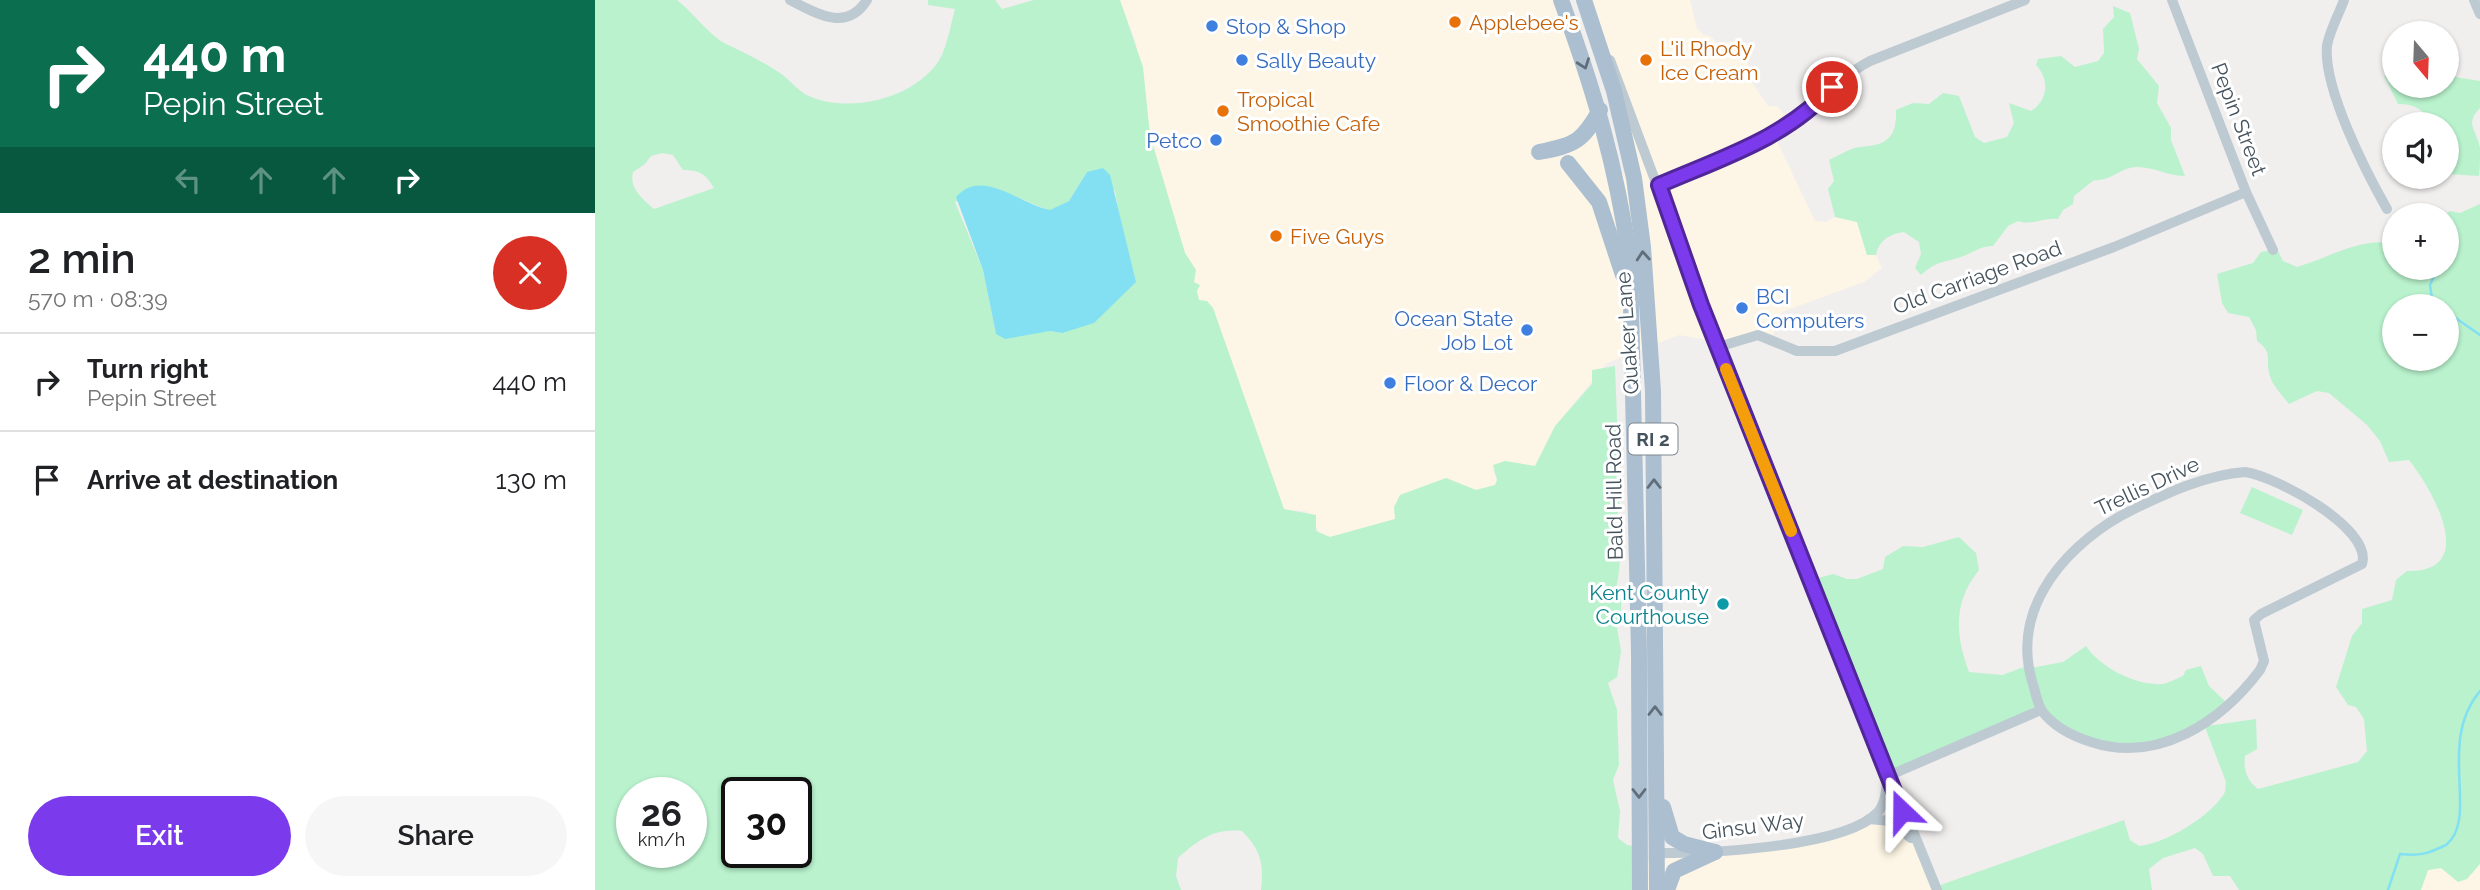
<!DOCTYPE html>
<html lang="en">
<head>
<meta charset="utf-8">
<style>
  body { margin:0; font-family:Raleway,sans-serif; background:#f6f6f6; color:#202124; height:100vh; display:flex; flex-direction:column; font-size:26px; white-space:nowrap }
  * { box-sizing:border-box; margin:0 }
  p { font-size:23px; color:#757577 }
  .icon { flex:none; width:38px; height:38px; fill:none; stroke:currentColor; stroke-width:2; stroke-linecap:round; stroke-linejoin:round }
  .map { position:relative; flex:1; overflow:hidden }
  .details { display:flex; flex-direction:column; background:#fff; width:595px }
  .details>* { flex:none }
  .banner { background:#0b6e4f; color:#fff; overflow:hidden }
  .needle { width:46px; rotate:161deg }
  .tools { position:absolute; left:1787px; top:21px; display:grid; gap:14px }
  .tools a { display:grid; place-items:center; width:77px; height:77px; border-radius:50%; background:#fff; box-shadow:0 2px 5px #0004; font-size:35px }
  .speed { position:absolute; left:21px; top:777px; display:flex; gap:14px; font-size:35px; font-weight:700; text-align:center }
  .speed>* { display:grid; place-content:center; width:91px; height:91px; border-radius:50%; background:#fff; box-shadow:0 2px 5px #0004; line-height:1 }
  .speed small { font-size:18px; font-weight:400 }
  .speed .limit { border:4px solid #111; border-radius:10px; background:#fff; color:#111 }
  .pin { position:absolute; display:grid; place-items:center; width:60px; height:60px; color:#fff; margin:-30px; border:4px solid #fff; border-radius:50%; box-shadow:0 2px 7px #0007 }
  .me { position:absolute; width:77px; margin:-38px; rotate:337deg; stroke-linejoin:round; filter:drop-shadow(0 0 5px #0008) }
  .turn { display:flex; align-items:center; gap:24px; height:147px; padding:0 28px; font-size:32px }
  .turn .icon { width:91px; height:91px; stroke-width:2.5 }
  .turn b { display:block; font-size:49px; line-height:60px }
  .lanes { display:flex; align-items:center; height:66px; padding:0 28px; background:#0003; justify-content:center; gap:35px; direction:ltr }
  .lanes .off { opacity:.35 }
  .round { display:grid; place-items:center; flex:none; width:74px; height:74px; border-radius:37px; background:#f6f6f6 }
  .headline { display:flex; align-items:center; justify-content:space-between; height:119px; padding:0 28px }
  h1 { font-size:42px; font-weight:600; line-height:52px }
  .action { display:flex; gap:14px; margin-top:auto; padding:14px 28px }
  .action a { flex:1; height:80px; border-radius:42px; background:#7c3aed; color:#fff; font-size:28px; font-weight:600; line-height:80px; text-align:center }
  .action a+a { background:#f6f6f6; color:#202124 }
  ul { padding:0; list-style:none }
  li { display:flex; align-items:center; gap:21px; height:98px; padding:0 28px; border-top:2px solid #e0e0e0 }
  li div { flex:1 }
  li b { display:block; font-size:26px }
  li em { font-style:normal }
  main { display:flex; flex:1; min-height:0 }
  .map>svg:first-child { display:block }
  .commercial { fill:#fdf6e6 }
  .green { fill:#b9f2cd; fill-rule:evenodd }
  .water { fill:#83e0f2 }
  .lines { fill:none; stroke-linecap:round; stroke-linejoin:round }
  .stream { stroke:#83e0f2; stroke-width:2.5 }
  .street { stroke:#becad2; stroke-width:10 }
  .primary { stroke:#acbfd0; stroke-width:16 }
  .oneway { stroke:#5f6e7a }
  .route-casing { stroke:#51269a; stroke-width:18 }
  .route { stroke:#7c3aed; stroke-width:12 }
  .slow { stroke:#f59e0b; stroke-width:12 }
  .food-dot { fill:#e8710a; stroke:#fff; stroke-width:2.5 }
  .shop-dot { fill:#3f7fe0; stroke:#fff; stroke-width:2.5 }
  .culture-dot { fill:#0f9aa8; stroke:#fff; stroke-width:2.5 }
  .labels { text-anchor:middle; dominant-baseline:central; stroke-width:6; stroke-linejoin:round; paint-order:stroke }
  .shield { fill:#fff; stroke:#7d878e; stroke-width:2 }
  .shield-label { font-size:19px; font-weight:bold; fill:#45535d }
  .food-label { font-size:21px; fill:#c56008; stroke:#fff; text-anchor:start }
  .shop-label { font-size:21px; fill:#366cbe; stroke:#fff; text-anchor:start }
  .street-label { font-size:21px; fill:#45535d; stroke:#fff }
  .culture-label { font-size:21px; fill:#0d838f; stroke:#fff; text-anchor:end }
</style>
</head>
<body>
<main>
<section class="details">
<div class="banner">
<div class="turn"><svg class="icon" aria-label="right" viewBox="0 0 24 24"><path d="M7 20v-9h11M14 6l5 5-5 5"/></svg><div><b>440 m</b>Pepin Street</div></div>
<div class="lanes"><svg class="icon off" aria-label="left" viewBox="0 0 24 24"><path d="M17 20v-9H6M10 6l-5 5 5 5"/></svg><svg class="icon off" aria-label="ahead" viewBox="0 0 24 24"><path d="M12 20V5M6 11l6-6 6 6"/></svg><svg class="icon off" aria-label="ahead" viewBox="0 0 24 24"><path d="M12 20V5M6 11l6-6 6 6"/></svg><svg class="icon" aria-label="right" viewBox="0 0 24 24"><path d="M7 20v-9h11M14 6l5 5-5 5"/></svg></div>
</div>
<div class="headline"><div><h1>2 min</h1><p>570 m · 08:39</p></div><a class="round" style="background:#d93025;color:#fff"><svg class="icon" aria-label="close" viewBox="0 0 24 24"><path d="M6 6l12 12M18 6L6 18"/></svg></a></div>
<ul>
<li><svg class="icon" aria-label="right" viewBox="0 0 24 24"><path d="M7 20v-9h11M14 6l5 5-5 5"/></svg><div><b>Turn right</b><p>Pepin Street</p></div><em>440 m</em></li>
<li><svg class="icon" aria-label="arrive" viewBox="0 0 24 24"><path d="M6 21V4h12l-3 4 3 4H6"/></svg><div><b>Arrive at destination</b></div><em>130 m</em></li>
</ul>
<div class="action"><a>Exit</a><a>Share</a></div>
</section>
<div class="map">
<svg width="1885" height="890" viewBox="0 0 1885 890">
  <rect width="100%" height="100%" fill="#f1eeee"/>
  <g class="commercial">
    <path d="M 525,0 L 964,0 L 1025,170 L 1029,176 L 1033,150 L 987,0 L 1095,0 L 1102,29 L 1109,35 L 1115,36 L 1123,44 L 1137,41 L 1152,44 L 1145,54 L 1153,61 L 1154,78 L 1173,106 L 1182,106 L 1196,123 L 1180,137 L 1220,221 L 1230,222 L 1240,217 L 1262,222 L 1272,255 L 1281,255 L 1287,268 L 1269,282 L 1187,312 L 1178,335 L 1171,334 L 1127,347 L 1119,341 L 1084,335 L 1012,363 L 960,426 L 941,466 L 910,461 L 897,469 L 902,480 L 900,485 L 881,490 L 851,478 L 805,495 L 800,519 L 735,537 L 726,535 L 711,511 L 689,510 L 618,308 L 604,301 L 598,277 L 601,270 L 590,253 L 555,135 L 541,43 Z"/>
    <path d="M 1279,819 L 1297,823 L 1319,843 L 1341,890 L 1047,890 L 1046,863 L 1112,852 L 1169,848 Z"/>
    <path d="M 1885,864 L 1885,890 L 1826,890 L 1833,870 Z"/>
  </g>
  <g class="green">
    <path d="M 0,0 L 82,0 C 96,11 115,35 129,43 C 148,52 167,61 185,73 C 195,80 204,92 214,96 C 256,115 326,97 347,55 C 353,41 356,24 360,9 L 333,5 L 333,0 L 400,0 L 407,9 L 439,0 L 525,0 L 548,67 L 555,135 L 590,253 L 601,270 L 599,282 L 605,285 L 602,291 L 604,300 L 612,301 L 618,308 L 689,509 L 721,515 L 721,531 L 735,537 L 800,519 L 799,507 L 805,495 L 851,478 L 881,490 L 900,485 L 902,480 L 898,465 L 910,461 L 940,466 L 960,426 L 997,384 L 997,370 L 1020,366 L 1023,445 L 1020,449 L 1024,471 L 1021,477 L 1025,483 C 1022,498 1029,512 1016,524 C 1018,527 1022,528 1024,531 C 1028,536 1024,580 1021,588 C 1028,598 1028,612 1021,622 L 1026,651 L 1022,677 L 1013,683 L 1022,710 L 1024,765 L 1018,780 L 1025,811 L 1023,838 L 1032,845 L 1049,848 L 1047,890 L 666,890 C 669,864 666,850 647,831 C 619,828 603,840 583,858 L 581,876 L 586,890 L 0,890 ZM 67,153 L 78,155 L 88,170 C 104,170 111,174 119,188 L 59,209 C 47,198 34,189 38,172 L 50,164 L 56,156 ZM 492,172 L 520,191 L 528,236 L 467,333 L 455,331 L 401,334 L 388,270 L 360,202 L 400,188 L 455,211 L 474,201 ZM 37,793 L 96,793 L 96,852 L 37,852 ZM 142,793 L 201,793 L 201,852 L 142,852 Z"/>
    <path d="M 1518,6 L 1535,13 L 1544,49 L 1542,59 L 1564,86 L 1562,103 L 1576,128 L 1576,140 L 1590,176 C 1572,176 1560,167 1542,167 C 1526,167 1515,182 1499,180 L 1479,196 L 1478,204 L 1468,210 L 1463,219 C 1448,217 1437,226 1423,221 L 1413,226 L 1398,246 C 1387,246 1382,250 1371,255 C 1352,263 1343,259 1326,275 L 1320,268 L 1326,254 L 1324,242 L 1309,232 C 1295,234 1284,240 1281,255 L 1272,255 L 1262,222 L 1240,217 L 1233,189 L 1239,181 L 1234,160 C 1243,156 1257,147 1265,147 C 1291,145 1302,139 1301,110 L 1318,103 L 1334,104 L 1348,93 L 1364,96 L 1380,137 L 1389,143 L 1412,137 L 1419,123 L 1414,103 L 1436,111 C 1453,100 1455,80 1441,65 L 1443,59 L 1466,56 L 1480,67 L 1503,61 L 1509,53 L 1508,29 L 1519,17 Z"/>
    <path d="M 1852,68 L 1860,77 L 1885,81 L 1885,108 C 1869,124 1882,130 1885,148 C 1885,157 1885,168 1884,176 L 1852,174 L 1852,124 L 1834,124 C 1831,109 1818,104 1803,104 L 1789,76 L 1799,72 L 1799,86 L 1852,86 Z"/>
    <path d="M 1885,204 L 1885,864 L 1872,879 L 1863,882 L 1846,868 L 1833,870 L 1826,890 L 1644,890 L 1635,876 L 1618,876 L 1608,854 L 1600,848 L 1568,858 L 1554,869 L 1557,890 L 1341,890 L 1340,887 L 1529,820 L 1535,840 L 1544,846 C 1570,844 1618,815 1630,792 L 1631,782 L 1610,727 L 1550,750 L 1479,738 L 1447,712 L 1294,776 L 1217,580 L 1238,574 L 1252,579 L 1262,579 L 1288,569 L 1290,557 L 1308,546 L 1328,547 L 1364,537 L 1381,553 L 1384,570 C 1358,602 1360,635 1374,672 L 1407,675 L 1432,666 L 1435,668 L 1468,662 L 1491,646 C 1506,668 1541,686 1568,684 C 1574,683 1582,678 1588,676 L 1591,670 L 1606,666 L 1614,686 L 1632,703 L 1612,726 L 1661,719 L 1662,749 L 1650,756 C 1648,769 1652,781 1663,789 L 1763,762 L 1772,751 L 1769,719 L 1761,707 L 1753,705 L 1741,687 L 1757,636 L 1767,623 L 1767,609 L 1797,600 L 1801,580 L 1812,571 C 1885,573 1838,490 1814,460 L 1794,462 L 1785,441 L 1772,425 L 1734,393 L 1722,391 L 1694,404 C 1688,396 1677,385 1675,376 C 1669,359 1680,354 1662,341 L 1661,330 L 1654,317 L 1633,313 L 1627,303 L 1622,274 L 1658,263 L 1666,252 L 1682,249 L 1688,261 L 1702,267 C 1731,259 1768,236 1799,244 L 1799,268 L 1852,268 L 1849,215 L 1855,211 L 1865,213 ZM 1799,306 L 1852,306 L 1852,359 L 1799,359 Z"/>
    <path d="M 1657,487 L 1708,510 L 1697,535 L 1645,513 Z"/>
  </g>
  <path class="water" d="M 508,168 L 515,175 L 541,282 L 499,323 L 467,333 L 455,331 L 410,339 L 401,334 L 388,270 L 361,197 C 387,167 424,204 455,210 L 474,201 L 492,172 Z"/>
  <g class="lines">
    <g class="stream">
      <path d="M 1841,272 L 1835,285 L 1837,299 L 1845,306"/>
      <path d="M 1852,312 L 1885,335"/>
      <path d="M 1793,890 L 1805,854 C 1826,856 1832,854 1851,845 C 1885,817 1841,743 1885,691"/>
    </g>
    <g class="street">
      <path d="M 195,0 C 221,13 251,33 272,0"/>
      <path d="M 1577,0 L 1651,192 L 1678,250"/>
      <path d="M 1749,0 C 1744,14 1734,32 1732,46 C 1728,88 1771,172 1792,209"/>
      <path d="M 1879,0 L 1885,14"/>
      <path d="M 1015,60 L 1133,375 L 1342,890"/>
      <path d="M 1064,185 C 1105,167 1155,151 1192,128 C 1222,108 1242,78 1275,61 L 1430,0"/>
      <path d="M 1123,347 L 1163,335 L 1202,351 L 1240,351 L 1519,247 L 1651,192"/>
      <path d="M 1650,472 C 1680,476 1778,528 1767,564 L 1666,614 L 1659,620 L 1669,661 L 1665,670 C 1626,722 1563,764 1496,742 C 1477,736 1459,727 1447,711 C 1442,703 1440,690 1437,681 C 1415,605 1475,540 1539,509 C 1574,492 1611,475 1650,472 Z"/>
      <path d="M 1293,776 L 1446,710"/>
      <path d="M 1274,819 L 1295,821 L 1316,838"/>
      <path d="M 1059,853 C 1107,854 1250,848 1283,812 C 1291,803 1291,788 1293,777"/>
    </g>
    <g class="primary">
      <path d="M 966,0 C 999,90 1022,167 1035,263 L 1044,652 L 1045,890"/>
      <path d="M 989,0 L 1019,91 L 1039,178 L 1048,247 L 1058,391 L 1062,890"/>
      <path d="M 944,152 C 980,145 987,142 1005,110"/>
      <path d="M 973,163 L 1004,202 L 1028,275"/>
      <path d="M 1068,807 L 1077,837 L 1089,844 L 1120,852"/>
      <path d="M 1072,890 L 1079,871 L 1120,852"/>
    </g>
  </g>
  <defs><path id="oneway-chevron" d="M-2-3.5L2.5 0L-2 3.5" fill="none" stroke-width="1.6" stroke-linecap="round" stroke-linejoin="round" transform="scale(1.75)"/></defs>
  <g class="oneway">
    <use href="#oneway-chevron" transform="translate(989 64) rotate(70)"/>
    <use href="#oneway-chevron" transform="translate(1048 256) rotate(-94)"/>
    <use href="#oneway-chevron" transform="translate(1059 484) rotate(-90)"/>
    <use href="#oneway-chevron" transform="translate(1060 711) rotate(-90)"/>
    <use href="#oneway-chevron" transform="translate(1044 793) rotate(90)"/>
  </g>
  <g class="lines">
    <g class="route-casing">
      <path id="route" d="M 1237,87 C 1192,138 1126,158 1064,185 L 1106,305 L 1307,811"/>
    </g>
    <use href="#route" class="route"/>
    <path class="slow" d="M 1131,369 L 1196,531"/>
  </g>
  <g class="food-dot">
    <circle cx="860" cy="22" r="7"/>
    <circle cx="1051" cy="60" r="7"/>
    <circle cx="628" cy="111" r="7"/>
    <circle cx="681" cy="236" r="7"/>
  </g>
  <g class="shop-dot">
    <circle cx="617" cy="26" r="7"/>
    <circle cx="647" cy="60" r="7"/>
    <circle cx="621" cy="140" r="7"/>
    <circle cx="1147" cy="308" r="7"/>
    <circle cx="932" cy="330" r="7"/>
    <circle cx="795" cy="383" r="7"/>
  </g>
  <circle class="culture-dot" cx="1128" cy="604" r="7"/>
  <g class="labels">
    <rect class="shield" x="1033.5" y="423.5" width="49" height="31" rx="5"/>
    <g class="shield-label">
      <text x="1058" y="439">RI 2</text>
    </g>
    <g class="food-label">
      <text x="874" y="22">Applebee's</text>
      <text x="1065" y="48">L'il Rhody<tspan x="1065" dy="24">Ice Cream</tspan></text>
      <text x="642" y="99">Tropical<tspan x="642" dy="24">Smoothie Cafe</tspan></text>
      <text x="695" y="236">Five Guys</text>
    </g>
    <g class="shop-label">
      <text x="631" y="26">Stop &amp; Shop</text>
      <text x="661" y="60">Sally Beauty</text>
      <text x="607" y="140" text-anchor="end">Petco</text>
      <text x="1161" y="296">BCI<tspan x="1161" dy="24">Computers</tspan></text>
      <text x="918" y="318" text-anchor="end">Ocean State<tspan x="918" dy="24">Job Lot</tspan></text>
      <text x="809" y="383">Floor &amp; Decor</text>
    </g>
    <g class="street-label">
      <text transform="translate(1644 119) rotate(69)">Pepin Street</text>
      <text transform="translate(1382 277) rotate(-20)">Old Carriage Road</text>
      <text transform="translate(1032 333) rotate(-94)">Quaker Lane</text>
      <text transform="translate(1552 486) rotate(-25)">Trellis Drive</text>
      <text transform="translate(1019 492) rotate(-91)">Bald Hill Road</text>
      <text transform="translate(1158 826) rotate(-7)">Ginsu Way</text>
    </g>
    <g class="culture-label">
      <text x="1114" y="592">Kent County<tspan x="1114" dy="24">Courthouse</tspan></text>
    </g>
  </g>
</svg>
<div class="tools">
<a><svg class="needle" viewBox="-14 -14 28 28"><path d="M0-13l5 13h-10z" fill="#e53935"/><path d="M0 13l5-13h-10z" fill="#757577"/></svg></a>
<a><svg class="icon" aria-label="sound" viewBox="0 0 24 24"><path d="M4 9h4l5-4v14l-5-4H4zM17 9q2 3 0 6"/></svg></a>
<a>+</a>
<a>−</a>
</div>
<div class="speed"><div>26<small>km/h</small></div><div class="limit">30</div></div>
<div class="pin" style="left:1237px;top:87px;background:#d93025"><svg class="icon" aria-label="arrive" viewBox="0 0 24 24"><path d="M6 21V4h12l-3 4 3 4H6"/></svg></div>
<svg class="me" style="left:1307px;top:811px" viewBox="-20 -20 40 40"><path d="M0-17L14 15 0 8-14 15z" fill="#7c3aed" stroke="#fff" stroke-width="4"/></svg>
</div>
</main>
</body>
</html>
